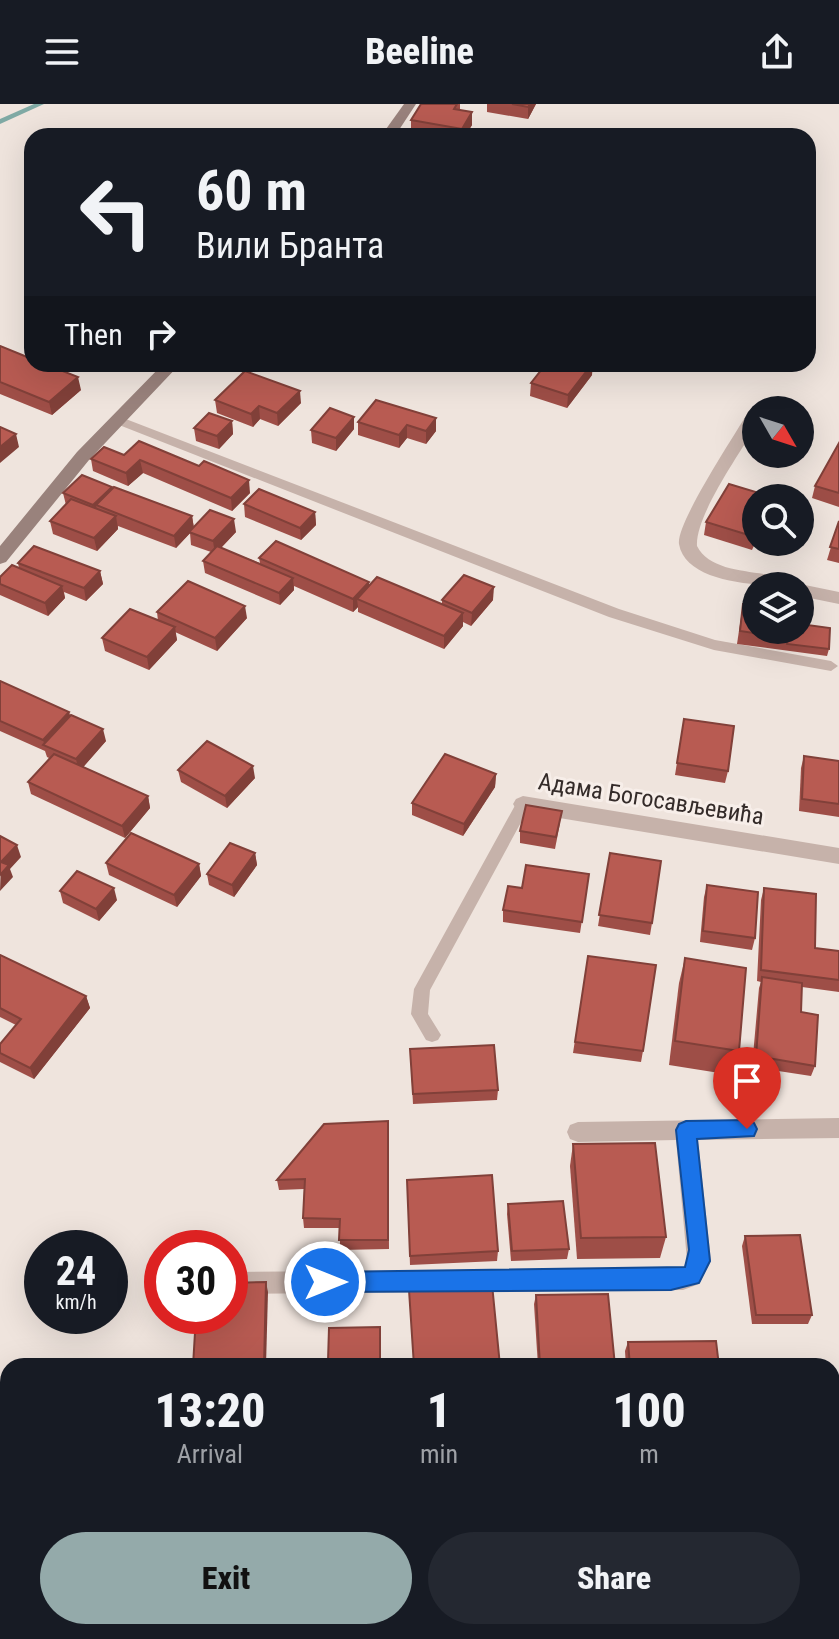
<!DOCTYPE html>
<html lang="en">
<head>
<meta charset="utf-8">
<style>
  body { margin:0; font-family:"Roboto Condensed",sans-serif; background:#242831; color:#f1f3f6; height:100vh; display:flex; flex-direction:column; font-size:30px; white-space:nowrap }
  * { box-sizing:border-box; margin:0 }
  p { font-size:26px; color:#9ea1a6 }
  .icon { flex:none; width:44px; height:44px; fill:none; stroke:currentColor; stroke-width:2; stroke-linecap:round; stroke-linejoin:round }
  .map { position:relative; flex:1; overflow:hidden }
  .panel { position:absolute; left:0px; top:1254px; width:840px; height:282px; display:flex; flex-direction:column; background:#171b24; border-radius:24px 24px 0 0; box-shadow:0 8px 32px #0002 }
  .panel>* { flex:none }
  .guide { position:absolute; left:24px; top:24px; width:792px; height:244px; border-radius:24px; box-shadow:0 8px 32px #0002; background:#171b24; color:#f1f3f6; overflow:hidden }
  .needle { width:52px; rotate:129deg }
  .buttons { position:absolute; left:742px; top:292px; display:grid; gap:16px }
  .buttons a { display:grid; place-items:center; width:72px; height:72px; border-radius:50%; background:#171b24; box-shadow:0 8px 32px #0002; font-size:40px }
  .speed { position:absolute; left:24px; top:1126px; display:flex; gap:16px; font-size:40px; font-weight:700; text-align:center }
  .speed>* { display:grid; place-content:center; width:104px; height:104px; border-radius:50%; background:#171b24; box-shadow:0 8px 32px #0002; line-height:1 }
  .speed small { font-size:20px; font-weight:400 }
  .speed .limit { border:12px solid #d22; background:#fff; color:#111 }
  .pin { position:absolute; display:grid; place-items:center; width:68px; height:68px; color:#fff; margin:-82px -34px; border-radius:50% 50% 50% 0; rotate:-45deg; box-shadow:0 0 8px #0007 }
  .pin .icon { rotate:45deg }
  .me { position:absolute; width:88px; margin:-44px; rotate:90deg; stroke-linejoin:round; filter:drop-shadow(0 0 6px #0008) }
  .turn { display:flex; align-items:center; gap:28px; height:168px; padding:0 40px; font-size:36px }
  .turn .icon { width:104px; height:104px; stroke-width:2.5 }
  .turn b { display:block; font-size:56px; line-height:68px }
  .then { display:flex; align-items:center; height:76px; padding:0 40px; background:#0003; gap:16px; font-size:30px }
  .eta { display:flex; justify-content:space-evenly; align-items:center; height:136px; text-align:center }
  .eta b { font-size:48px; font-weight:800; line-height:56px }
  .cta { display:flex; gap:16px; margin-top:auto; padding:16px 40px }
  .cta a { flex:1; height:92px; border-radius:48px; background:#94aaaa; color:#111; font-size:32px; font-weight:800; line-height:92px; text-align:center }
  .cta a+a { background:#242831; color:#f1f3f6 }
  header { display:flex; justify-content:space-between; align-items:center; height:104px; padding:0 40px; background:#171b24; font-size:36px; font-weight:800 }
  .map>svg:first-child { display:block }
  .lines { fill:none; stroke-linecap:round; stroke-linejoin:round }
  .stream { fill:#7fa9a4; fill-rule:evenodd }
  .lane { fill:#c6b2aa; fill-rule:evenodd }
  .street { fill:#c6b2aa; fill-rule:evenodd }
  .secondary { fill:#99827c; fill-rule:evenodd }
  .wall { fill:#9e4e47 }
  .shaded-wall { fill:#814039 }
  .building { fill:#b85b52; stroke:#814039; stroke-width:2 }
  .route { fill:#1a73e8; stroke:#114b97; stroke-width:2 }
  .labels { text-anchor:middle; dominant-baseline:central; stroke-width:6; stroke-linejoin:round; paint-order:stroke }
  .street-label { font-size:24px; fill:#342b29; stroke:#f7eee9 }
</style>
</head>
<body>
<header><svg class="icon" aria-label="menu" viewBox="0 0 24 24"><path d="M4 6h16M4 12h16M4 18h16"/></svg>Beeline<svg class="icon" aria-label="share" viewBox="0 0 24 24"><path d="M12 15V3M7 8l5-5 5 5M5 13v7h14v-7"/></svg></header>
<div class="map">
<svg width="839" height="1535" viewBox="0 0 839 1535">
  <rect width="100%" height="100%" fill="#efe4dd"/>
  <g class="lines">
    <path class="stream" d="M 34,0 L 44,0 L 0,20 L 0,15 Z"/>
    <g class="lane">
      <path d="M 118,312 L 619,505 L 715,536 L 831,557 L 838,562 L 831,567 L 714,546 L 609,513 L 114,319 L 112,316 Z"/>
      <path d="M 523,694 L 531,700 L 430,886 L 428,910 L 441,931 L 438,936 L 432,938 L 426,936 L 411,910 L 414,885 L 518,696 Z"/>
    </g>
    <g class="street">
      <path d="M 756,303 L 763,306 L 756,306 L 756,322 C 740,349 695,412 697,442 C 714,476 777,462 794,482 L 800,480 L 839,488 L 839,500 L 800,492 L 800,482 C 769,482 686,482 679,440 C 676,419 735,331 748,308 Z"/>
      <path d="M 523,692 L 839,744 L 839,760 L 523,708 L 516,705 L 513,700 L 516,695 Z"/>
      <path d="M 839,1014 L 839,1034 L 698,1036 L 711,1157 L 699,1180 L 683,1186 L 230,1190 L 230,1168 L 683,1164 L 687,1156 L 676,1036 L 578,1038 L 570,1035 L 567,1028 L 570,1021 L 578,1018 Z"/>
      <path d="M 839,1455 L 839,1481 L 832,1483 L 832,1457 Z"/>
      <path d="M 536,1528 L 589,1528 L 587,1535 L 533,1535 Z"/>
    </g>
    <g class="secondary">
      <path d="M 404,0 L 416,0 L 395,32 L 381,32 Z"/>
      <path d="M 163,260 L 180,260 L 89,356 L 6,458 L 0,460 L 0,442 L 77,348 Z"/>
    </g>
  </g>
  <g class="wall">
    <path d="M 421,0 L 460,0 L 460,6 L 472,21 L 465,32 L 429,32 L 411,29 L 411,16 Z"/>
    <path d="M 487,0 L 536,0 L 528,15 L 487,8 Z"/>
    <path d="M 0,242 L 81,286 L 52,311 L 0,290 Z"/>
    <path d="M 339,260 L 362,260 L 357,266 Z"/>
    <path d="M 592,271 L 567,304 L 530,292 L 531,279 Z"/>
    <path d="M 215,296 L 301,299 L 278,322 L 260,315 L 253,323 L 217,309 Z"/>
    <path d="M 376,296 L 436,327 L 426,340 L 407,334 L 399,344 L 358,331 L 358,318 Z"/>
    <path d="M 354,313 L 354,325 L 336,347 L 312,339 L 311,326 Z"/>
    <path d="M 232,317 L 233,330 L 219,345 L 196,337 L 194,324 Z"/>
    <path d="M 839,339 L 839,403 L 812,394 L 815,382 Z"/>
    <path d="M 124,351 L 250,389 L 232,407 L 143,369 L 128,382 L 93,367 L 91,355 Z"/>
    <path d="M 112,383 L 112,385 L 192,412 L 194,424 L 236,428 L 221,444 L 260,459 L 259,454 L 442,500 L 442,496 L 493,496 L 471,522 L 463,518 L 463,522 L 444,545 L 358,508 L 358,503 L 353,508 L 294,482 L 294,486 L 280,501 L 205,469 L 203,457 L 211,448 L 191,441 L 190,429 L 176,444 L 118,422 L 118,425 L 97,447 L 53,430 L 50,417 L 66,401 L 63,389 Z"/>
    <path d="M 776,394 L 752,446 L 704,431 L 706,418 Z"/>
    <path d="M 244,400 L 315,408 L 316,421 L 301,436 L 245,413 Z"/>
    <path d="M 839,417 L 839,459 L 827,456 Z"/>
    <path d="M 18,459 L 100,467 L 103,480 L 86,497 L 64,488 L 65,494 L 48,512 L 0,491 L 0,473 L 19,464 Z"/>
    <path d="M 743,500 L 800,526 L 829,545 L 827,552 L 737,540 Z"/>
    <path d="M 157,508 L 247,514 L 217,547 L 175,528 L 177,536 L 149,566 L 105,547 L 102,534 L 158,517 Z"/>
    <path d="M 0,577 L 69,608 L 70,612 L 106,637 L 83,663 L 148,692 L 150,704 L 125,734 L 31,690 L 28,678 L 49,654 L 47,653 L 45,647 L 0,627 Z"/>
    <path d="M 684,615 L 728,667 L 725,679 L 675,671 Z"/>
    <path d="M 804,652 L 839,657 L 839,713 L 799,707 L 801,664 Z"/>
    <path d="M 178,666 L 255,674 L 227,704 L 181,678 Z"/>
    <path d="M 496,670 L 495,683 L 463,732 L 412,711 L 412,699 Z"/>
    <path d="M 560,719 L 555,745 L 520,739 L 520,727 Z"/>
    <path d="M 255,749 L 257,761 L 234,793 L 209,781 L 207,770 Z"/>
    <path d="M 610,749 L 652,819 L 650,831 L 598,822 Z"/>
    <path d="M 106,759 L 199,760 L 201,772 L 177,803 L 109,771 Z"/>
    <path d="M 589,770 L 580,829 L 503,818 L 503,806 L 522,784 Z"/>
    <path d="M 707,781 L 755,834 L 752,846 L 700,838 L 704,793 Z"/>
    <path d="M 764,784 L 815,844 L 839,847 L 839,888 L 802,883 L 801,908 L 815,962 L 811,972 L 752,963 L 759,884 L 761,878 L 757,877 L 761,796 Z"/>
    <path d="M 60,787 L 117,796 L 99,817 L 63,799 Z"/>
    <path d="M 0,851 L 86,892 L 90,904 L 34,975 L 0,958 L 0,940 L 16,921 L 0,913 Z"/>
    <path d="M 588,852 L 643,947 L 641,958 L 573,949 Z"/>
    <path d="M 685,854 L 739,947 L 732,971 L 669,961 L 679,879 Z"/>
    <path d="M 410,945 L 498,986 L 497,996 L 413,1000 Z"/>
    <path d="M 388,1017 L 389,1145 L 340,1146 L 340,1124 L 304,1124 L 303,1114 L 304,1085 L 279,1086 L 277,1076 Z"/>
    <path d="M 573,1040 L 666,1133 L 660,1154 L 577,1155 L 570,1062 Z"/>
    <path d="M 407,1076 L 498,1147 L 497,1157 L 410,1161 Z"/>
    <path d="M 508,1100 L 569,1145 L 567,1155 L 511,1157 L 507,1110 Z"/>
    <path d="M 745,1132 L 812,1211 L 808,1220 L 752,1220 L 742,1142 Z"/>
    <path d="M 536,1191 L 615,1262 L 538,1262 L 534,1200 Z"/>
    <path d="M 628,1238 L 719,1262 L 626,1262 L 625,1247 Z"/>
    <path d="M 839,1334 L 839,1406 L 832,1408 L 832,1335 Z"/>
    <path d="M 839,1480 L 839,1534 L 815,1535 L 813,1528 L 832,1528 Z"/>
    <path d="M 627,1528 L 745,1528 L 747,1535 L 610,1535 L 612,1531 Z"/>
  </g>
  <g class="shaded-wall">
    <path d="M 530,0 L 536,0 L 528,15 L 528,3 Z"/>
    <path d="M 472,8 L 472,21 L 465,32 L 462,32 L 462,25 Z"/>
    <path d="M 592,260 L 593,260 L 592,271 L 567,304 L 568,291 Z"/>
    <path d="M 78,273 L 81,286 L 52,311 L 49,298 Z"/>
    <path d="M 300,287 L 301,299 L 278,322 L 277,309 Z"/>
    <path d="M 259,302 L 260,315 L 253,323 L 251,310 Z"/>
    <path d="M 354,313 L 354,325 L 336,347 L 336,334 Z"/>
    <path d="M 436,314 L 436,327 L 426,340 L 426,327 Z"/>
    <path d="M 232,317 L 233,330 L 219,345 L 217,332 Z"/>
    <path d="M 407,321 L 407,334 L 399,344 L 399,331 Z"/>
    <path d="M 16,330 L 19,343 L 0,359 L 0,343 Z"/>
    <path d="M 140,356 L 143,369 L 128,382 L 126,369 Z"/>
    <path d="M 249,376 L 250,389 L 232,407 L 231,394 Z"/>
    <path d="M 112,383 L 114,395 L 96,401 L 98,412 L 96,414 L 93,401 Z"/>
    <path d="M 315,408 L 316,421 L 301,436 L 300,424 Z"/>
    <path d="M 116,412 L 118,425 L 97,447 L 94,434 Z"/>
    <path d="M 192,412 L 194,425 L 176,444 L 174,432 Z"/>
    <path d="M 234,415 L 236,428 L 215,450 L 213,437 Z"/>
    <path d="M 100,467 L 103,480 L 86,497 L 84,484 Z"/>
    <path d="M 293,474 L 294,486 L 280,501 L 279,489 Z"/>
    <path d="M 369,478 L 369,490 L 357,495 L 358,503 L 353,508 L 353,495 Z"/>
    <path d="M 62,482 L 65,494 L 48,512 L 45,499 Z"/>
    <path d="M 494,483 L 493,496 L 471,522 L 472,509 Z"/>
    <path d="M 245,502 L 247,514 L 217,547 L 215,534 Z"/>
    <path d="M 463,509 L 463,522 L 444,545 L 444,532 Z"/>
    <path d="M 175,523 L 177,536 L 149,566 L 147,553 Z"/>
    <path d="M 69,608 L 72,620 L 45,642 L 43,636 Z"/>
    <path d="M 103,625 L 106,637 L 79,668 L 76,655 Z"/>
    <path d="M 253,662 L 255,674 L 227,704 L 225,692 Z"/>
    <path d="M 496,670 L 495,683 L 463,732 L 464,720 Z"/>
    <path d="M 148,692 L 150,704 L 125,734 L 122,722 Z"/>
    <path d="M 17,741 L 21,753 L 10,765 L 13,773 L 0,787 L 1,758 Z"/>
    <path d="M 255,749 L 257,761 L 234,793 L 232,781 Z"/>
    <path d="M 199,760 L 201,772 L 177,803 L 174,791 Z"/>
    <path d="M 114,784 L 117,796 L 99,817 L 96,805 Z"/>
    <path d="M 86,892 L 90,904 L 34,975 L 30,964 Z"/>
    <path d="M 266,1178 L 268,1188 L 266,1262 L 264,1262 Z"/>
    <path d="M 28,1528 L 36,1528 L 32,1535 L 24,1535 Z"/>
    <path d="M 103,1528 L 107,1528 L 110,1533 L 110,1535 L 104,1535 Z"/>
    <path d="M 477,1528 L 477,1534 L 472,1535 L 446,1535 Z"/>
  </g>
  <g class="building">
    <path d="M 421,0 L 457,0 L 454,5 L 472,8 L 462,25 L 411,16 Z"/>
    <path d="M 512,0 L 530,0 L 528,3 Z"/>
    <path d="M 0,242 L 32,255 L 32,260 L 45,260 L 78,273 L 49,298 L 0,278 Z"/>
    <path d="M 546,260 L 592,260 L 568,291 L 531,279 Z"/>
    <path d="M 245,267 L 300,287 L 277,309 L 259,302 L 251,310 L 215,296 Z"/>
    <path d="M 376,296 L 436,314 L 426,327 L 407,321 L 399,331 L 358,318 Z"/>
    <path d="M 330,304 L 354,313 L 336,334 L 311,326 Z"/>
    <path d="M 209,309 L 232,317 L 217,332 L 194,324 Z"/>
    <path d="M 0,323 L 16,330 L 0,343 Z"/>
    <path d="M 139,337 L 199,362 L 204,357 L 249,376 L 231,394 L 140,356 L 126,369 L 91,355 L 104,343 L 124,351 Z"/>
    <path d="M 839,339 L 839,389 L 815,382 Z"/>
    <path d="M 82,371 L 112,383 L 93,401 L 63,389 Z"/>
    <path d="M 729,380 L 776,394 L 756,394 L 756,431 L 755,433 L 706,418 Z"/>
    <path d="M 114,383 L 192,412 L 174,432 L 96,401 Z"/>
    <path d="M 259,385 L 315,408 L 300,424 L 244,400 Z"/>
    <path d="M 71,395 L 116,412 L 94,434 L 50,417 Z"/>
    <path d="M 210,406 L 234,415 L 213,437 L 189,428 Z"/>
    <path d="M 839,417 L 839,445 L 830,443 Z"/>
    <path d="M 276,437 L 369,478 L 353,495 L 259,454 Z"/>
    <path d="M 34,442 L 100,467 L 84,484 L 18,459 Z"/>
    <path d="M 217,442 L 293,474 L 279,489 L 203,457 Z"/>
    <path d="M 12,461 L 62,482 L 45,499 L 0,480 L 0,473 Z"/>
    <path d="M 464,471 L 494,483 L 472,509 L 442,496 Z"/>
    <path d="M 377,473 L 463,509 L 444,532 L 357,495 Z"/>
    <path d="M 188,477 L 245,502 L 215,534 L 157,508 Z"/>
    <path d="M 743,500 L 756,501 L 756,526 L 789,526 L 788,534 L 740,527 Z"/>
    <path d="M 130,505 L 175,523 L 147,553 L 102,534 Z"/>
    <path d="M 800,520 L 830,524 L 829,545 L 787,540 L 789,526 L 800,526 Z"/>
    <path d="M 0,577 L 69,608 L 43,636 L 0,617 Z"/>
    <path d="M 71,611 L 103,625 L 76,655 L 43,641 Z"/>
    <path d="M 684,615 L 734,622 L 728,667 L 677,659 Z"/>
    <path d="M 207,637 L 253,662 L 225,692 L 178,666 Z"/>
    <path d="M 54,650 L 148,692 L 122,722 L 28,678 Z"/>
    <path d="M 445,650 L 496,670 L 464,720 L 412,699 Z"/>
    <path d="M 804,652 L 839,657 L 839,700 L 802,695 Z"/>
    <path d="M 526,701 L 562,707 L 556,733 L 520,727 Z"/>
    <path d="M 131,729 L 199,760 L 174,791 L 106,759 Z"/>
    <path d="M 0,732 L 17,741 L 1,758 L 9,761 L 0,771 Z"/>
    <path d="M 230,739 L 255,749 L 232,781 L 207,770 Z"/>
    <path d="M 610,749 L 661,757 L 652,819 L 599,811 Z"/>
    <path d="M 526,761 L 589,770 L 582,818 L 503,806 L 508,782 L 522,784 Z"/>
    <path d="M 77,767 L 114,784 L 96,805 L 60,787 Z"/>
    <path d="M 707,781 L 758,788 L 755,834 L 703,827 Z"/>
    <path d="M 764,784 L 816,790 L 815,844 L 839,847 L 839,876 L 761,866 Z"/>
    <path d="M 0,851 L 86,892 L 30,964 L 0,949 L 0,940 L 21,915 L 0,904 Z"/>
    <path d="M 588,852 L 656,861 L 643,947 L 575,938 Z"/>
    <path d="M 685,854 L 746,864 L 739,947 L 675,937 Z"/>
    <path d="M 762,873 L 802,879 L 801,908 L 818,911 L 815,962 L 756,952 Z"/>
    <path d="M 494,941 L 498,986 L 413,990 L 410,945 Z"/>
    <path d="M 388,1017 L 388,1136 L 339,1136 L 340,1115 L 303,1114 L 305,1075 L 277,1076 L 324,1020 Z"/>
    <path d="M 655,1039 L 666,1133 L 581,1134 L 573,1040 Z"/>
    <path d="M 492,1071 L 498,1147 L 410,1152 L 407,1076 Z"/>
    <path d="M 563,1097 L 569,1145 L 512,1147 L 508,1100 Z"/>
    <path d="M 800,1131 L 812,1211 L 756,1211 L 745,1132 Z"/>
    <path d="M 266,1178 L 264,1262 L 193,1262 L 196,1212 L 230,1212 L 230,1179 Z"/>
    <path d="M 492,1180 L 500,1262 L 414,1262 L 409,1186 Z"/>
    <path d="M 608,1190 L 615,1262 L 540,1262 L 536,1191 Z"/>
    <path d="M 380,1223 L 380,1262 L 322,1262 L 322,1258 L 328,1257 L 329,1224 Z"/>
    <path d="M 716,1237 L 719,1262 L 630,1262 L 628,1238 Z"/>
    <path d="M 839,1334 L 839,1364 L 832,1342 L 832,1335 Z"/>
    <path d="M 832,1364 L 839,1385 L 839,1400 L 832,1401 Z"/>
    <path d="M 839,1480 L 839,1529 L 822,1533 L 820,1528 L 832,1528 L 832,1482 Z"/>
    <path d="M 0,1497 L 8,1500 L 8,1528 L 28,1528 L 24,1535 L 0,1535 Z"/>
    <path d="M 55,1528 L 106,1528 L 104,1535 L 53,1535 Z"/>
    <path d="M 428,1528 L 476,1528 L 446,1535 L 429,1535 Z"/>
    <path d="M 627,1528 L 709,1528 L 710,1535 L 613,1535 L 612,1531 Z"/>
    <path d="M 713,1528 L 745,1528 L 747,1535 L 715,1535 Z"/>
    <path d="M 215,1529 L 216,1535 L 174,1535 Z"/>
  </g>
  <path class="route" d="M 747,1016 L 754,1019 L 757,1025 L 754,1032 L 697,1035 L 710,1157 L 699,1179 L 671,1186 L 325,1188 L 317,1185 L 314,1178 L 317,1171 L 325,1168 L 685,1163 L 689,1146 L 676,1026 L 679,1020 L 686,1017 Z"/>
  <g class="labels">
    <g class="street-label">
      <text transform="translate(651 695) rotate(9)">Адама Богосављевића</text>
    </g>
  </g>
</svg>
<div class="buttons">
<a><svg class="needle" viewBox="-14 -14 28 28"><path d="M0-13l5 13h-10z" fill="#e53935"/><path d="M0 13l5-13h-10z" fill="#9ea1a6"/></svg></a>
<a><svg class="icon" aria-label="search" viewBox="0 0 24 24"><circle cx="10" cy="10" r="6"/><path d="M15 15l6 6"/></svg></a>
<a><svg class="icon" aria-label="layers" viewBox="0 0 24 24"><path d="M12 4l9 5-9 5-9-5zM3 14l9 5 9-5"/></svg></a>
</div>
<div class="speed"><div>24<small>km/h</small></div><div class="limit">30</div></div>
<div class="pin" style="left:747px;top:1025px;background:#d93025"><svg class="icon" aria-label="arrive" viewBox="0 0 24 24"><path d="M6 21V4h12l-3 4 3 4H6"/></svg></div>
<svg class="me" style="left:325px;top:1178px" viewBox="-20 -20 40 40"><circle r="17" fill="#1a73e8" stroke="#fff" stroke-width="3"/><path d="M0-11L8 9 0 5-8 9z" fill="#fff"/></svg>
<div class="guide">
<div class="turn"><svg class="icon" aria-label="left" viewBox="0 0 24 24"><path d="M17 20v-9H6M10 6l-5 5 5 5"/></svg><div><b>60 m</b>Вили Бранта</div></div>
<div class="then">Then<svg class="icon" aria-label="right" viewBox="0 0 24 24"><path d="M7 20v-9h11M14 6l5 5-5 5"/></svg></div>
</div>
<section class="panel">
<div class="eta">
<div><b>13:20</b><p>Arrival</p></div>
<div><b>1</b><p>min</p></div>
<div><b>100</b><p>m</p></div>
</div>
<div class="cta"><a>Exit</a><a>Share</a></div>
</section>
</div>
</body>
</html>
